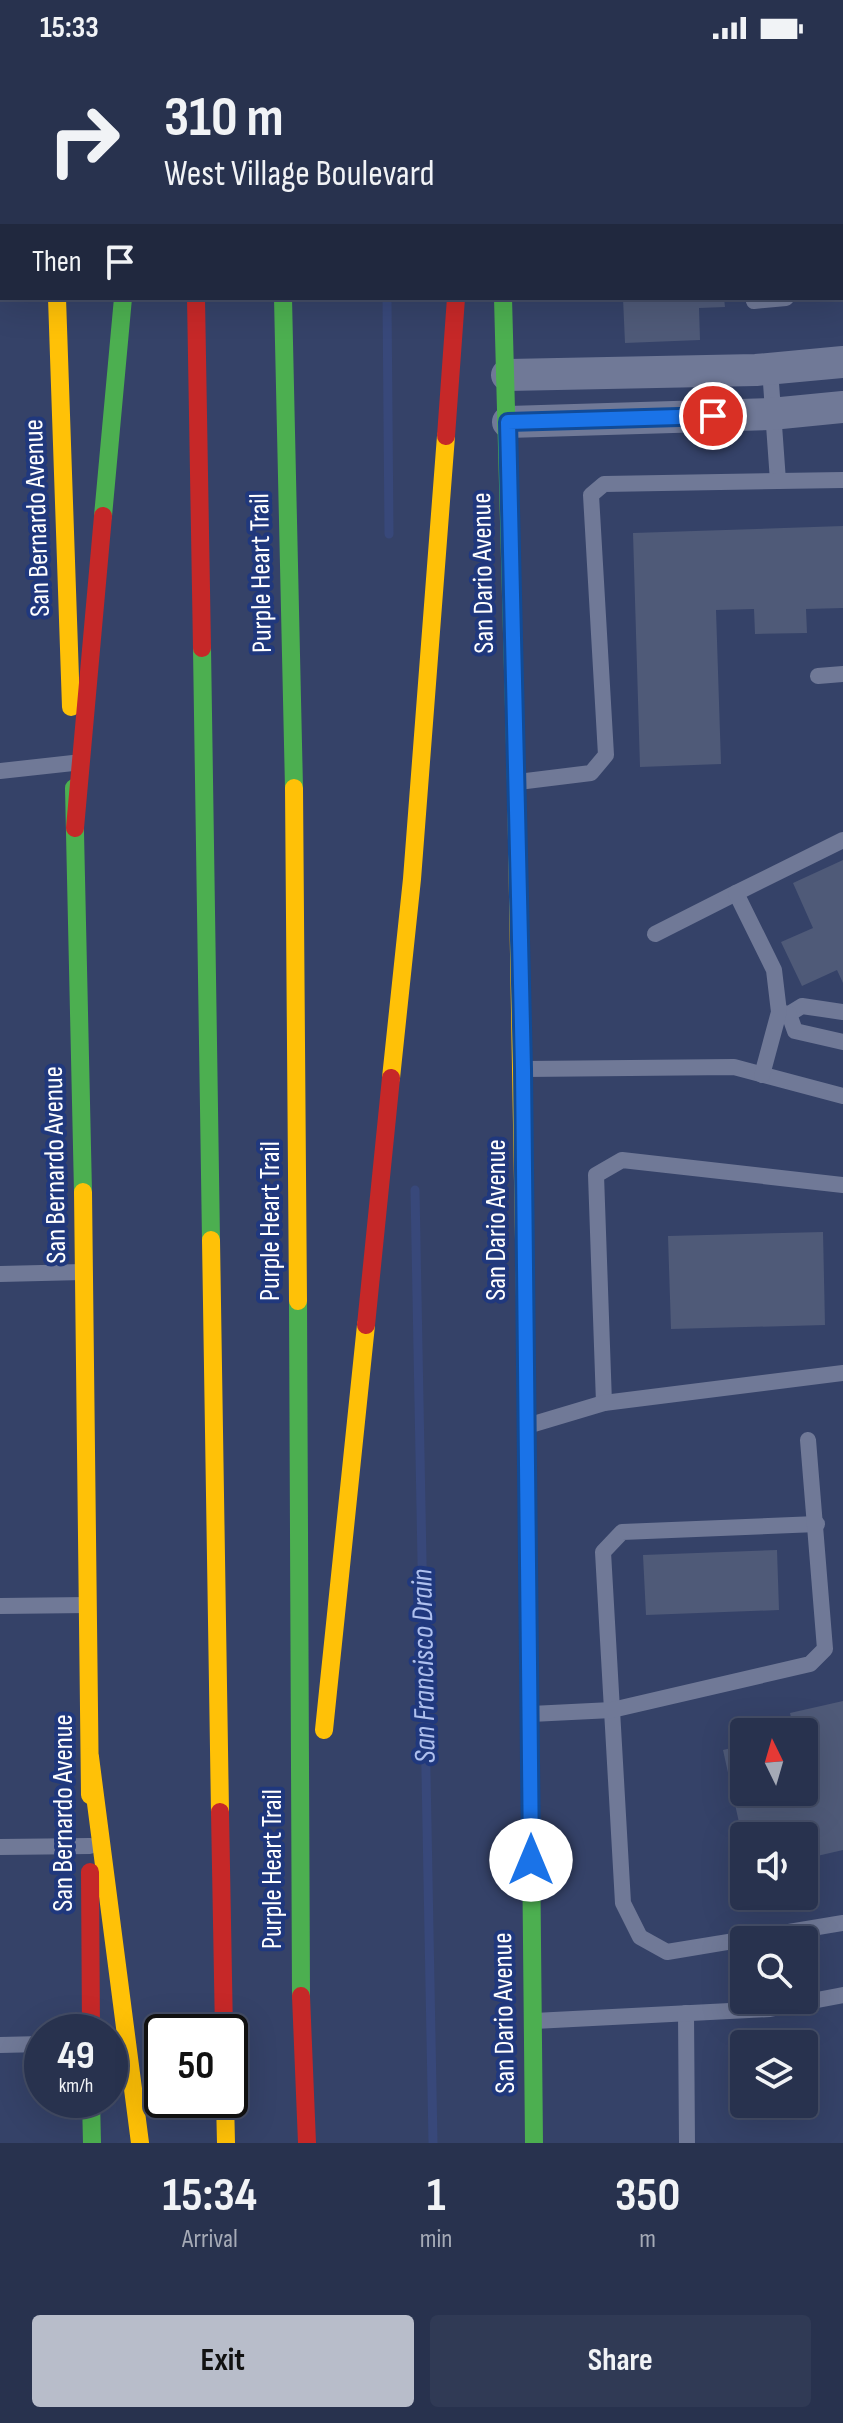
<!DOCTYPE html>
<html lang="en">
<head>
<meta charset="utf-8">
<style>
  body { margin:0; font-family:"Sofia Sans Condensed",sans-serif; background:#303a55; color:#f1f3f6; height:100vh; display:flex; flex-direction:column; font-size:30px; white-space:nowrap }
  * { box-sizing:border-box; margin:0 }
  p { font-size:26px; color:#a5aab6 }
  .icon { flex:none; width:44px; height:44px; fill:none; stroke:currentColor; stroke-width:2; stroke-linecap:round; stroke-linejoin:round }
  .map { position:relative; height:2087px; overflow:hidden }
  .drawer { display:flex; flex-direction:column; background:#28324e; flex:1 }
  .drawer>* { flex:none }
  .guide { position:absolute; left:0px; top:0px; width:844px; height:244px; box-shadow:0 8px 32px #0002,0 0 0 2px #444d66; background:#28324e; color:#f1f3f6; overflow:hidden }
  .needle { width:52px; rotate:355deg }
  .fabs { position:absolute; left:730px; top:1662px; display:grid; gap:16px }
  .fabs a { display:grid; place-items:center; width:88px; height:88px; border-radius:8px; background:#28324e; box-shadow:0 8px 32px #0002,0 0 0 2px #444d66; font-size:40px }
  .speed { position:absolute; left:24px; top:1958px; display:flex; gap:16px; font-size:40px; font-weight:700; text-align:center }
  .speed>* { display:grid; place-content:center; width:104px; height:104px; border-radius:50%; background:#28324e; box-shadow:0 8px 32px #0002,0 0 0 2px #444d66; line-height:1 }
  .speed small { font-size:20px; font-weight:400 }
  .speed .limit { border:4px solid #111; border-radius:12px; background:#fff; color:#111 }
  .pin { position:absolute; display:grid; place-items:center; width:68px; height:68px; color:#fff; margin:-34px; border:4px solid #fff; border-radius:50%; box-shadow:0 2px 8px #0007 }
  .me { position:absolute; width:88px; margin:-44px; rotate:0deg; stroke-linejoin:round; filter:drop-shadow(0 0 6px #0008) }
  .turn { display:flex; align-items:center; gap:28px; height:168px; padding:0 32px; font-size:36px }
  .turn .icon { width:104px; height:104px; stroke-width:2.5 }
  .turn b { display:block; font-size:56px; line-height:68px }
  .then { display:flex; align-items:center; height:76px; padding:0 32px; background:#0003; gap:16px; font-size:30px }
  .eta { display:flex; justify-content:space-evenly; align-items:center; height:136px; text-align:center }
  .eta b { font-size:48px; font-weight:700; line-height:56px }
  .button { display:flex; gap:16px; margin-top:auto; padding:16px 32px }
  .button a { flex:1; height:92px; border-radius:8px; background:#b8bdca; color:#111; font-size:32px; font-weight:700; line-height:92px; text-align:center }
  .button a+a { background:#303a55; color:#f1f3f6 }
  .status { display:flex; justify-content:space-between; align-items:center; height:56px; padding:0 40px; background:#28324e; direction:ltr }
  .status svg { height:22px; fill:currentColor }
  .map>svg:first-child { display:block }
  .lines { fill:none; stroke-linecap:round; stroke-linejoin:round }
  .stream { stroke:#38487a; stroke-width:9 }
  .building { fill:#4f5a78 }
  .lane { stroke:#707997; stroke-width:16 }
  .street { stroke:#707997; stroke-width:32 }
  .fast { stroke:#4caf50; stroke-width:18 }
  .slow { stroke:#ffc107; stroke-width:18 }
  .jam { stroke:#c62828; stroke-width:18 }
  .route-casing { stroke:#114b97; stroke-width:20 }
  .route { stroke:#1a73e8; stroke-width:14 }
  .labels { text-anchor:middle; dominant-baseline:central; stroke-width:8; stroke-linejoin:round; paint-order:stroke }
  .street-label { font-size:28px; fill:#fff; stroke:#20387d }
  .water-label { font-size:30px; font-style:italic; fill:#afc0ee; stroke:#20387d }
</style>
</head>
<body>
<div class="status"><b>15:33</b><svg viewBox="0 0 49 12"><path d="M0 12V9h3v3zM5 12V6h3v6zM10 12V3h3v9zM15 12V0h3v12zM26 1h20v11H26zM47 4h2v5h-2z"/></svg></div>
<div class="map">
<svg width="843" height="2087" viewBox="0 0 843 2087">
  <rect width="100%" height="100%" fill="#354268"/>
  <g class="lines">
    <g class="stream">
      <path d="M 385,0 L 385,2"/>
      <path d="M 387,242 L 389,478"/>
      <path d="M 415,1134 L 433,2087"/>
    </g>
  </g>
  <g class="building">
    <path d="M 623,242 L 724,242 L 725,251 L 699,252 L 700,284 L 625,287 Z"/>
    <path d="M 843,470 L 843,552 L 806,553 L 807,577 L 755,578 L 754,553 L 716,554 L 721,708 L 640,711 L 633,477 Z"/>
    <path d="M 843,804 L 843,927 L 837,914 L 802,930 L 781,886 L 813,872 L 793,827 Z"/>
    <path d="M 823,1176 L 825,1269 L 671,1273 L 668,1180 Z"/>
    <path d="M 777,1494 L 779,1554 L 646,1559 L 643,1499 Z"/>
    <path d="M 843,1645 L 843,1794 L 804,1803 L 804,1780 L 742,1780 L 723,1694 L 744,1689 L 744,1736 L 804,1736 L 804,1676 L 794,1676 L 790,1657 Z"/>
  </g>
  <g class="lines">
    <g class="lane">
      <path d="M 612,0 L 613,2"/>
      <path d="M 699,0 L 700,2"/>
      <path d="M 789,0 L 789,2"/>
      <path d="M 0,15 L 2,15"/>
      <path d="M 0,218 L 2,218"/>
      <path d="M 842,228 L 843,232"/>
      <path d="M 753,242 L 754,245 L 786,242"/>
      <path d="M 770,313 L 778,425"/>
      <path d="M 818,620 L 843,618"/>
      <path d="M 0,715 L 73,707"/>
      <path d="M 518,726 L 591,717 L 606,699 L 591,439 L 604,428 L 843,424"/>
      <path d="M 655,878 L 736,837"/>
      <path d="M 779,956 L 789,958 L 802,950 L 843,956"/>
      <path d="M 789,958 L 795,975 L 843,986"/>
      <path d="M 525,1013 L 734,1011 L 843,1040"/>
      <path d="M 762,1019 L 779,956 L 774,914 L 736,837 L 843,784"/>
      <path d="M 0,1218 L 83,1216"/>
      <path d="M 604,1347 L 596,1119 L 622,1104 L 843,1129"/>
      <path d="M 527,1370 L 604,1347 L 843,1317"/>
      <path d="M 817,1468 L 622,1476 L 603,1496 L 623,1847 L 640,1881 L 667,1896 L 843,1867"/>
      <path d="M 0,1550 L 88,1549"/>
      <path d="M 531,1658 L 612,1654 L 810,1608 L 825,1593 L 808,1384"/>
      <path d="M 0,1791 L 90,1790"/>
      <path d="M 686,1957 L 687,2087"/>
      <path d="M 534,1965 L 770,1953 L 843,1939"/>
      <path d="M 0,1989 L 42,1988"/>
    </g>
    <g class="street">
      <path d="M 507,319 L 756,314 L 843,306"/>
      <path d="M 508,366 L 771,358 L 843,351"/>
    </g>
    <g class="fast">
      <path d="M 144,0 L 144,2"/>
      <path d="M 278,0 L 278,2"/>
      <path d="M 0,132 L 2,132"/>
      <path d="M 283,242 L 294,732"/>
      <path d="M 503,242 L 516,727"/>
      <path d="M 103,460 L 123,242"/>
      <path d="M 202,592 L 211,1184"/>
      <path d="M 74,732 L 83,1136"/>
      <path d="M 298,1245 L 301,1940"/>
      <path d="M 531,1785 L 534,2087"/>
      <path d="M 91,2044 L 92,2087"/>
    </g>
    <g class="slow">
      <path d="M 52,0 L 52,2"/>
      <path d="M 57,242 L 71,651"/>
      <path d="M 516,727 L 526,1297"/>
      <path d="M 294,732 L 298,1245"/>
      <path d="M 391,1022 L 412,823 L 446,380"/>
      <path d="M 83,1136 L 90,1739"/>
      <path d="M 211,1184 L 220,1756"/>
      <path d="M 324,1674 L 366,1269"/>
      <path d="M 90,1701 L 140,2087"/>
      <path d="M 225,2044 L 226,2087"/>
    </g>
    <g class="jam">
      <path d="M 192,0 L 192,2"/>
      <path d="M 475,0 L 475,2"/>
      <path d="M 196,242 L 202,592"/>
      <path d="M 446,380 L 456,242"/>
      <path d="M 75,772 L 103,460"/>
      <path d="M 366,1269 L 391,1022"/>
      <path d="M 526,1297 L 531,1785"/>
      <path d="M 220,1756 L 224,1976"/>
      <path d="M 90,1816 L 91,1976"/>
      <path d="M 301,1940 L 307,2087"/>
    </g>
  </g>
  <g class="lines">
    <g class="route-casing">
      <path id="route" d="M 531,1804 L 523,1013 L 508,366 L 713,360"/>
    </g>
    <use href="#route" class="route"/>
  </g>
  <g class="labels">
    <g class="street-label">
      <text transform="translate(37 462) rotate(-92)">San Bernardo Avenue</text>
      <text transform="translate(261 517) rotate(-91)">Purple Heart Trail</text>
      <text transform="translate(483 517) rotate(-91)">San Dario Avenue</text>
      <text transform="translate(55 1109) rotate(-91)">San Bernardo Avenue</text>
      <text transform="translate(496 1164) rotate(-90)">San Dario Avenue</text>
      <text transform="translate(270 1165) rotate(-90)">Purple Heart Trail</text>
      <text transform="translate(63 1757) rotate(-90)">San Bernardo Avenue</text>
      <text transform="translate(272 1813) rotate(-90)">Purple Heart Trail</text>
      <text transform="translate(504 1957) rotate(-91)">San Dario Avenue</text>
    </g>
    <g class="water-label">
      <text transform="translate(424 1610) rotate(-91)">San Francisco Drain</text>
    </g>
  </g>
</svg>
<div class="fabs">
<a><svg class="needle" viewBox="-14 -14 28 28"><path d="M0-13l5 13h-10z" fill="#e53935"/><path d="M0 13l5-13h-10z" fill="#a5aab6"/></svg></a>
<a><svg class="icon" aria-label="sound" viewBox="0 0 24 24"><path d="M4 9h4l5-4v14l-5-4H4zM17 9q2 3 0 6"/></svg></a>
<a><svg class="icon" aria-label="search" viewBox="0 0 24 24"><circle cx="10" cy="10" r="6"/><path d="M15 15l6 6"/></svg></a>
<a><svg class="icon" aria-label="layers" viewBox="0 0 24 24"><path d="M12 4l9 5-9 5-9-5zM3 14l9 5 9-5"/></svg></a>
</div>
<div class="speed"><div>49<small>km/h</small></div><div class="limit">50</div></div>
<div class="pin" style="left:713px;top:360px;background:#d93025"><svg class="icon" aria-label="arrive" viewBox="0 0 24 24"><path d="M6 21V4h12l-3 4 3 4H6"/></svg></div>
<svg class="me" style="left:531px;top:1804px" viewBox="-20 -20 40 40"><circle r="19" fill="#fff"/><path d="M0-13L10 11 0 6-10 11z" fill="#1a73e8"/></svg>
<div class="guide">
<div class="turn"><svg class="icon" aria-label="right" viewBox="0 0 24 24"><path d="M7 20v-9h11M14 6l5 5-5 5"/></svg><div><b>310 m</b>West Village Boulevard</div></div>
<div class="then">Then<svg class="icon" aria-label="arrive" viewBox="0 0 24 24"><path d="M6 21V4h12l-3 4 3 4H6"/></svg></div>
</div>
</div>
<section class="drawer">
<div class="eta">
<div><b>15:34</b><p>Arrival</p></div>
<div><b>1</b><p>min</p></div>
<div><b>350</b><p>m</p></div>
</div>
<div class="button"><a>Exit</a><a>Share</a></div>
</section>
</body>
</html>
